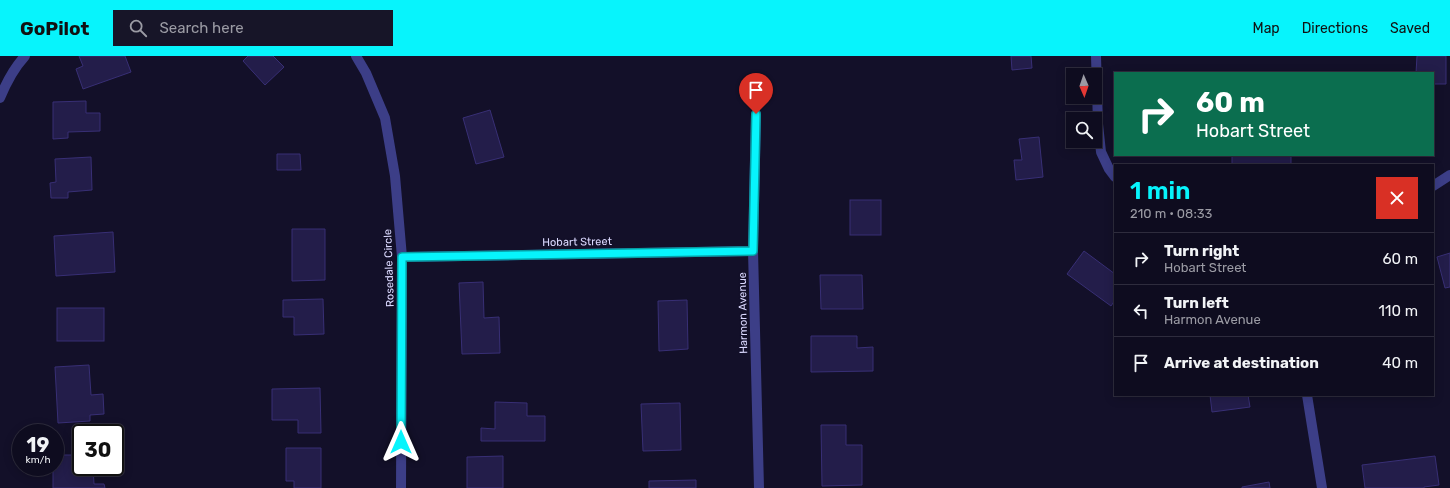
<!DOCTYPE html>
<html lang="en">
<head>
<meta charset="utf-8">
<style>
  body { margin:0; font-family:Rubik,sans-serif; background:#171528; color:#f1f3f6; height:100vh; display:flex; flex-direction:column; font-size:15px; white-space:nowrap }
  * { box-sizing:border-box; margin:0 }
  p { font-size:13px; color:#9b9ba4 }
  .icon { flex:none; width:22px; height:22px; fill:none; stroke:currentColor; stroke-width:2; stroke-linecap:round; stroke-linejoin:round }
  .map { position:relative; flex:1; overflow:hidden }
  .drawer { position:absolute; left:1114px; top:108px; width:320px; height:232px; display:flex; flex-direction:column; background:#0e0c1f; border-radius:0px; box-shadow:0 2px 10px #0003,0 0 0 1px #2e2c3d }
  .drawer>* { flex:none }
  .hud { position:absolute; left:1114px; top:16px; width:320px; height:84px; border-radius:0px; box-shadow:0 2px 10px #0003,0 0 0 1px #2e2c3d; background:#0b6e4f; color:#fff; overflow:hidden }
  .needle { width:26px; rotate:178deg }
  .fabs { position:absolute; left:1066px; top:12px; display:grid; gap:8px }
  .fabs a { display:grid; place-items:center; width:36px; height:36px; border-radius:0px; background:#0e0c1f; box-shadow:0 2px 10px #0003,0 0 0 1px #2e2c3d; font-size:20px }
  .speed { position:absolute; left:12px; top:368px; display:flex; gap:8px; font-size:20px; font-weight:700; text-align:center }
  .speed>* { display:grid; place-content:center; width:52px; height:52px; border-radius:50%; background:#0e0c1f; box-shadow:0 2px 10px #0003,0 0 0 1px #2e2c3d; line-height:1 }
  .speed small { font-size:10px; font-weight:400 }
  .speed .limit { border:2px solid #111; border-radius:6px; background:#fff; color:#111 }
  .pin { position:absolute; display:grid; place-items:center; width:34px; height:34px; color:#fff; margin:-41px -17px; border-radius:50% 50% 50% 0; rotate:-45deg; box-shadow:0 0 4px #0007 }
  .pin .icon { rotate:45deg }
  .me { position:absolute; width:44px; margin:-22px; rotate:0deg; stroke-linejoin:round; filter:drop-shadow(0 0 3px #0008) }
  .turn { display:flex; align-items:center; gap:14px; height:84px; padding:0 16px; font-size:18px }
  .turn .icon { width:52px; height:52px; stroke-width:2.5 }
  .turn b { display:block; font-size:28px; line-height:34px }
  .round { display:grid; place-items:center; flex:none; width:42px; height:42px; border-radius:0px; background:#171528 }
  .headline { display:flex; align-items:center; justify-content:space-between; height:68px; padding:0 16px }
  h1 { font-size:24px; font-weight:600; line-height:30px; color:#07f4fc }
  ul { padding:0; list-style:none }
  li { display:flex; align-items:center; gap:12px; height:52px; padding:0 16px; border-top:1px solid #2e2c3d }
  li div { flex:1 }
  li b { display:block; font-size:15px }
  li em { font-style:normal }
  header { display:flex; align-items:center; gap:24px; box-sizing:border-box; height:56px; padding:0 20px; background:#07f4fc; color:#111 }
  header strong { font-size:19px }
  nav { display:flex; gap:22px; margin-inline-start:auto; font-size:14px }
  .search { width:280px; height:36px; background:#171528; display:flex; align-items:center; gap:10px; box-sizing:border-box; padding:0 14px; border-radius:0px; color:#9b9ba4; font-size:15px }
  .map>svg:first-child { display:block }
  .building { fill:#231d4a; stroke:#382f75 }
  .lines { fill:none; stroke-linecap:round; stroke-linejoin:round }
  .street { stroke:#3c3e87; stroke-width:10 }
  .route-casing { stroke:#059fa4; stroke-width:10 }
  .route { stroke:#07f4fc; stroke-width:7 }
  .labels { text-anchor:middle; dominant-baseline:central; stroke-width:3; stroke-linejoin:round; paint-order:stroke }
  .street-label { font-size:11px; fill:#dbd9ff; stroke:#131029 }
</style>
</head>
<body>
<header>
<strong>GoPilot</strong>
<div class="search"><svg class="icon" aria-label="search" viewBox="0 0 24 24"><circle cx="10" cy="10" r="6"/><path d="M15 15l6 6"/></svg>Search here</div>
<nav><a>Map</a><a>Directions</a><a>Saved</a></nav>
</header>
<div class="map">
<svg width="1450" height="432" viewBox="0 0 1450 432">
  <rect width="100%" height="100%" fill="#131029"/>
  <g class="building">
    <path d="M 79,0 L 125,0 L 131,16 L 83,33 L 76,13 L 83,10 Z"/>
    <path d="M 248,0 L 273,0 L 284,11 L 265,29 L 243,5 Z"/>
    <path d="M 1011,0 L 1031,0 L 1032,12 L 1012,14 Z"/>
    <path d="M 1417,0 L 1446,0 L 1446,28 L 1433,28 L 1433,17 L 1416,17 Z"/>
    <path d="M 86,45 L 86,57 L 100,57 L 100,75 L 68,76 L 68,82 L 53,83 L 53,46 Z"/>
    <path d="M 490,54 L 504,101 L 476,108 L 463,62 Z"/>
    <path d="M 1039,81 L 1043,121 L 1016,124 L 1014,104 L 1022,104 L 1019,83 Z"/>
    <path d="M 277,98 L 300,98 L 301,114 L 277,114 Z"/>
    <rect x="1232" y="99" width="59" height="10"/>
    <path d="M 91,101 L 92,134 L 68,136 L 68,142 L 51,142 L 50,127 L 56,126 L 55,103 Z"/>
    <rect x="850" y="144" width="31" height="35"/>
    <path d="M 292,173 L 325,173 L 325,224 L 292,225 Z"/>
    <path d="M 113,176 L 115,216 L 56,220 L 54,180 Z"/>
    <path d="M 1084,195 L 1115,218 L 1115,244 L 1111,250 L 1067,218 Z"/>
    <path d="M 1450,197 L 1450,231 L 1445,232 L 1437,201 Z"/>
    <path d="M 820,219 L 862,219 L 863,253 L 821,253 Z"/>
    <path d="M 483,226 L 484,262 L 499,261 L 500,297 L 462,298 L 459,227 Z"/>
    <path d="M 323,243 L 324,278 L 294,279 L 294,261 L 283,261 L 283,244 Z"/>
    <path d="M 687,244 L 688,293 L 659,295 L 658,245 Z"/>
    <rect x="57" y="252" width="47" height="33"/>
    <path d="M 811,280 L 857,280 L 857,292 L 873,291 L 873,315 L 811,316 Z"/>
    <path d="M 89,309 L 91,339 L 103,338 L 104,358 L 90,359 L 90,365 L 58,367 L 55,311 Z"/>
    <path d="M 320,332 L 321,377 L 298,377 L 298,364 L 272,364 L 272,333 Z"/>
    <path d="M 1210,339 L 1248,339 L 1250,351 L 1212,356 Z"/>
    <path d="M 495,346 L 527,347 L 527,360 L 545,360 L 545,385 L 481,385 L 481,372 L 495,373 Z"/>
    <path d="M 680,347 L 681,394 L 643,395 L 641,348 Z"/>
    <path d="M 821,369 L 846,369 L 846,389 L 862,389 L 862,429 L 822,430 Z"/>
    <path d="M 286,392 L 321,392 L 321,432 L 294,432 L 294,425 L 286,425 Z"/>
    <path d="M 55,399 L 81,399 L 81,411 L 93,411 L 94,428 L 104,428 L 105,432 L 53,432 L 53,411 L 55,411 Z"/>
    <path d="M 503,400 L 503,432 L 467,432 L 467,401 Z"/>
    <path d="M 1435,400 L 1439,429 L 1424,431 L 1424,432 L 1365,432 L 1362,409 Z"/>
    <path d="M 696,424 L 696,432 L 649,432 L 649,425 Z"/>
    <path d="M 1269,426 L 1270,432 L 1242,432 L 1242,431 Z"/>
  </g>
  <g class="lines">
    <g class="street">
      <path d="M 356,0 L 366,17 L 385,62 L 395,120 L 402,201 L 401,432"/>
      <path d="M 1096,0 L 1098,68 L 1101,96 L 1109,113 L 1115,121"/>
      <path d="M 0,42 C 6,27 14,12 25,0"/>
      <path d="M 756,58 L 753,195 L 759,432"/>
      <path d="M 1433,130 L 1450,119"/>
      <path d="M 402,201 L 753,195"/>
      <path d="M 1307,339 L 1322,432"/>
    </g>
  </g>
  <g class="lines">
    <g class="route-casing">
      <path id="route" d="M 401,386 L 402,201 L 753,195 L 756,58"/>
    </g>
    <use href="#route" class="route"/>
  </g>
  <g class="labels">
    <g class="street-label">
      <text transform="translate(577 186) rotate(-1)">Hobart Street</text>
      <text transform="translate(389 212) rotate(-92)">Rosedale Circle</text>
      <text transform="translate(743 257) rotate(-91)">Harmon Avenue</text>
    </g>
  </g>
</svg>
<div class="fabs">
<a><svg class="needle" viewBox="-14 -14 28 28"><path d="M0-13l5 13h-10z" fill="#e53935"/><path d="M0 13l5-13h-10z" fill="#9b9ba4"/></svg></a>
<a><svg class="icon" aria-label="search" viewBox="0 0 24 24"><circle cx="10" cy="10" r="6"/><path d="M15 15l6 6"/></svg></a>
</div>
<div class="speed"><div>19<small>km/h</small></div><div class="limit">30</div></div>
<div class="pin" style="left:756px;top:58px;background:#d93025"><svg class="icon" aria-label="arrive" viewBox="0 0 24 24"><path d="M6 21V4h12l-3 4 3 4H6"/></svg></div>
<svg class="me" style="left:401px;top:386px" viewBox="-20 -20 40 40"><path d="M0-17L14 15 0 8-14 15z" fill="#07f4fc" stroke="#fff" stroke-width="4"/></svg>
<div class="hud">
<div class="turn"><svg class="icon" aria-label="right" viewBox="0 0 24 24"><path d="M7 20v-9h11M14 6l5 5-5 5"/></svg><div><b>60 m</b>Hobart Street</div></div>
</div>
<section class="drawer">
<div class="headline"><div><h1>1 min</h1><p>210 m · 08:33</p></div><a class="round" style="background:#d93025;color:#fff"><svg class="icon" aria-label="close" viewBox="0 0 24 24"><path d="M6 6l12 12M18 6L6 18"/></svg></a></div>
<ul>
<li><svg class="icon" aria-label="right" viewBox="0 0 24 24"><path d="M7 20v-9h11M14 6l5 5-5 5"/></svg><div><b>Turn right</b><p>Hobart Street</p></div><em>60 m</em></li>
<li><svg class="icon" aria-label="left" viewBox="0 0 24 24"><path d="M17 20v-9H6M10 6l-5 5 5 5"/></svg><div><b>Turn left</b><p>Harmon Avenue</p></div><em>110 m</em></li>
<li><svg class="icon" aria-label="arrive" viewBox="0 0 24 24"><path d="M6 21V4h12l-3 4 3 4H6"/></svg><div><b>Arrive at destination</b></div><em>40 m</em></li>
</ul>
</section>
</div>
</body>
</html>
